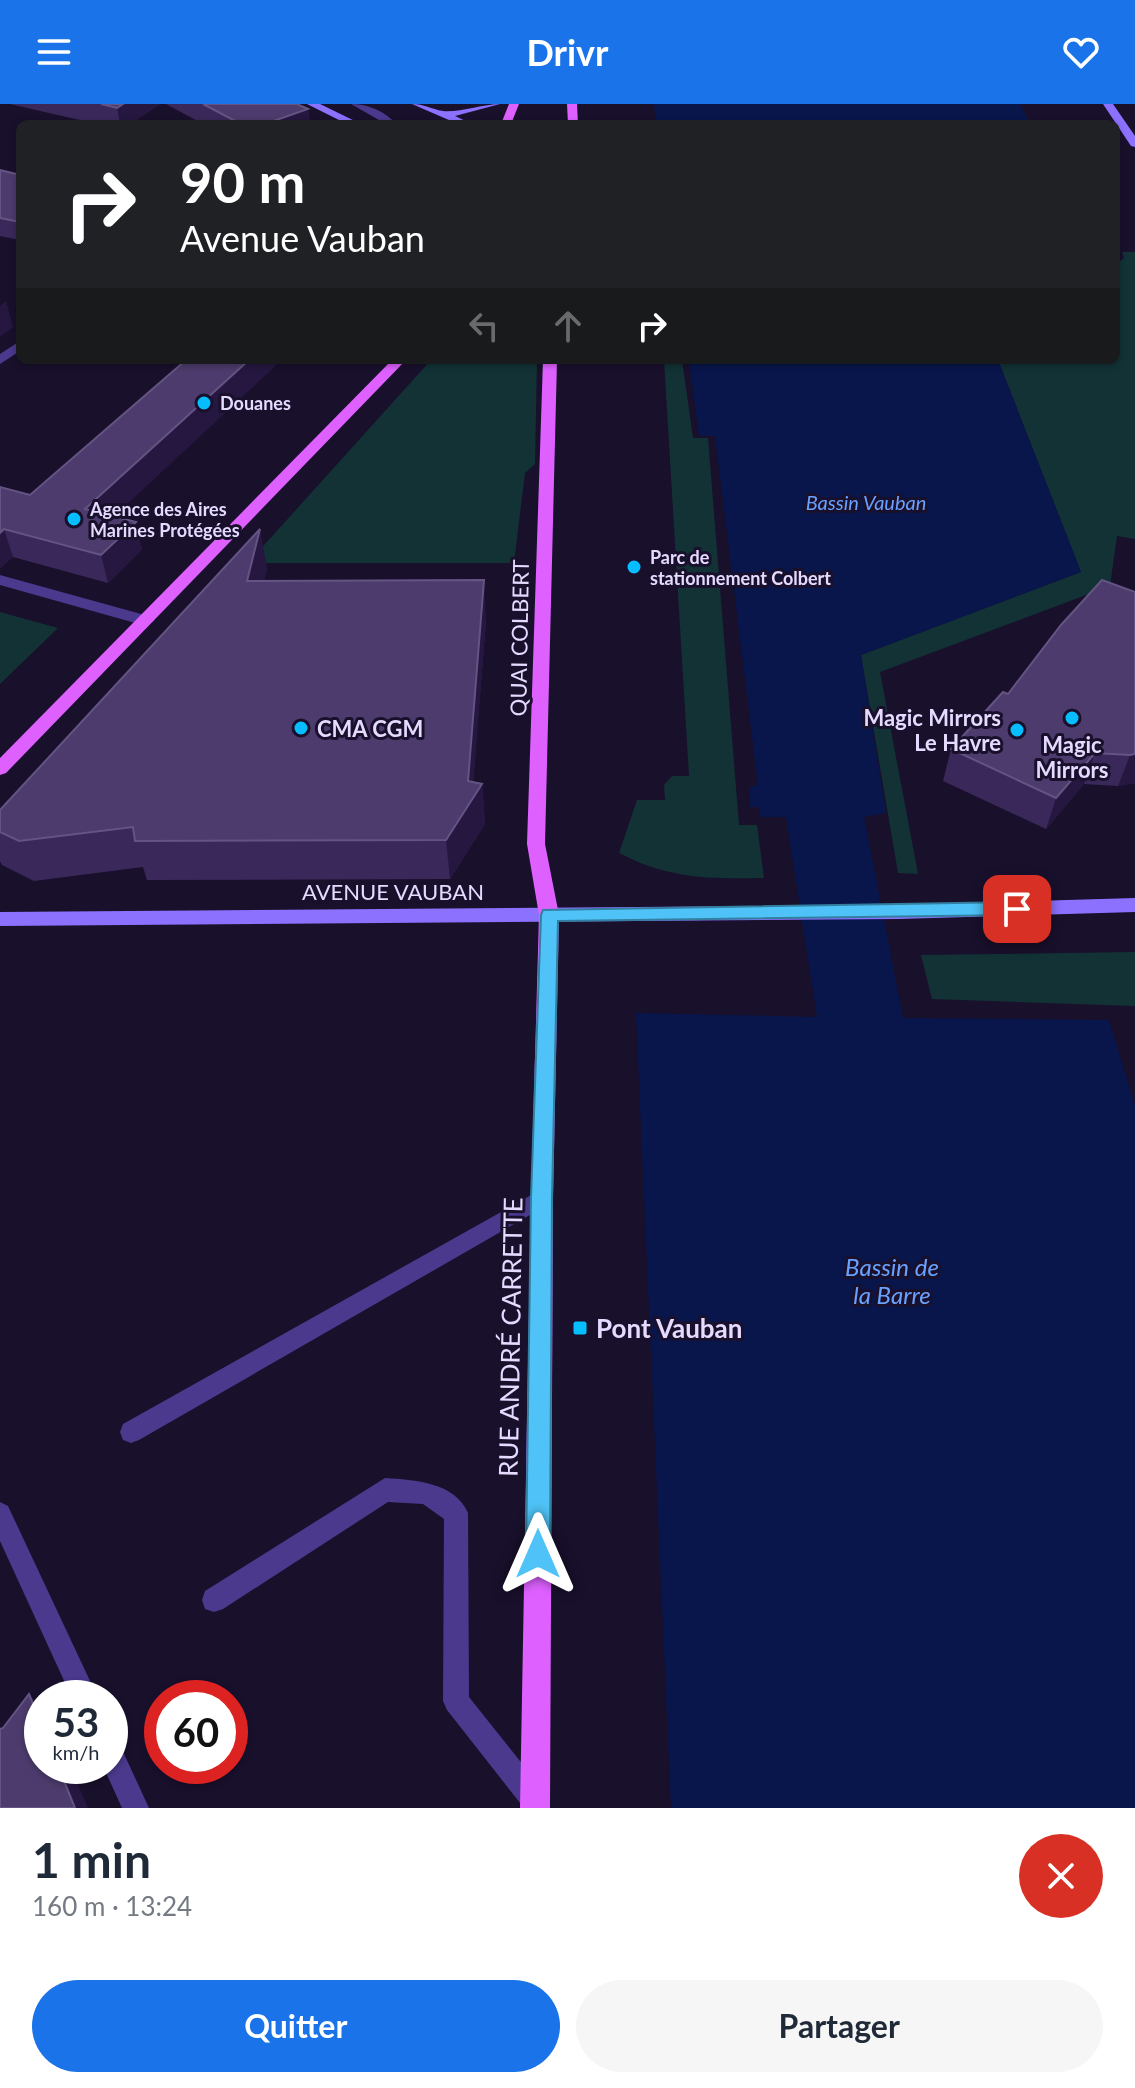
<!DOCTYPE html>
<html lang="fr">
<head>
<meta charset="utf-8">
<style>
  body { margin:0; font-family:Lato,sans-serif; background:#f6f6f7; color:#1f2937; height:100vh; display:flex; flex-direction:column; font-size:30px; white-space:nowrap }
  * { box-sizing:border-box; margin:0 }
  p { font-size:26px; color:#747a83 }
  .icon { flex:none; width:44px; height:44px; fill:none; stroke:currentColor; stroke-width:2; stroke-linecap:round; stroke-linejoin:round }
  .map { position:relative; height:1704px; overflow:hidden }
  .sheet { display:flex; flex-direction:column; background:#fff; flex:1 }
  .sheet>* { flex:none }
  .hud { position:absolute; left:16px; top:16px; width:1104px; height:244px; border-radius:12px; box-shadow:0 2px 6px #0004; background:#202124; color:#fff; overflow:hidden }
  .speed { position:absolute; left:24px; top:1576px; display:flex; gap:16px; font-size:40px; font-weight:700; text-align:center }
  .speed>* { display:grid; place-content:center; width:104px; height:104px; border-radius:50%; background:#fff; box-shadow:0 2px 6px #0004; line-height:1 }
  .speed small { font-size:20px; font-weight:400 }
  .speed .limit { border:12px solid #d22; background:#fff; color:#111 }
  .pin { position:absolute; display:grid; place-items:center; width:68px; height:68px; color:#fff; margin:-34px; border-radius:16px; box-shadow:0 4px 12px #0006 }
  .me { position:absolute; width:88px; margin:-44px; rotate:0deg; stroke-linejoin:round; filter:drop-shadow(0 0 6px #0008) }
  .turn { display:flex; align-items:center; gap:28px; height:168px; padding:0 32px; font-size:36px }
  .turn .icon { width:104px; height:104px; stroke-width:2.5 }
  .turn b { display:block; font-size:56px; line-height:68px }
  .lanes { display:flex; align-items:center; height:76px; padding:0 32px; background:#0003; justify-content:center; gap:40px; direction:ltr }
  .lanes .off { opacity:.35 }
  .round { display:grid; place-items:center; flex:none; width:84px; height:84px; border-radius:42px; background:#f6f6f7 }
  .summary { display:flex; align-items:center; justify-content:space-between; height:136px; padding:0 32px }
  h1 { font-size:48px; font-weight:700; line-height:60px }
  .action { display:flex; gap:16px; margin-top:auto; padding:16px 32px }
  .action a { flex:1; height:92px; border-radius:48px; background:#1a73e8; color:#fff; font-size:32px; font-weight:700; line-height:92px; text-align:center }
  .action a+a { background:#f6f6f7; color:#1f2937 }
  header { display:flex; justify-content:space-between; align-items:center; height:104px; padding:0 32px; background:#1a73e8; color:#fff; font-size:36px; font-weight:700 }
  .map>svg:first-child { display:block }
  .green { fill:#123236 }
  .water { fill:#08164c }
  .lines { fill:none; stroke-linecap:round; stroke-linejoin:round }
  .lane { fill:#4a398d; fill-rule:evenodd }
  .street { fill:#4a398d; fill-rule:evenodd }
  .secondary { fill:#8c71ff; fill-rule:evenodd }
  .primary { fill:#de61ff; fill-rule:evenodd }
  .wall { fill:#3a285a }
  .shaded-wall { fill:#251740 }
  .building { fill:#4c3b6c; stroke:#645483; stroke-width:2 }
  .route { fill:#4fc3f7; stroke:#337fa1; stroke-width:2 }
  .poi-dot { fill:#06beff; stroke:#19102c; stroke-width:3 }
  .labels { text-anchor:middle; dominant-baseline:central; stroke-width:6; stroke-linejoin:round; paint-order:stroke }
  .far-poi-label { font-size:18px; font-weight:bold; fill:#e5daff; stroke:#19102c; text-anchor:start }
  .far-water-label { font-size:20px; font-style:italic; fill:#68a1ff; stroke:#19102c }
  .street-label { font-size:22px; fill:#e5daff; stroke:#19102c }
  .poi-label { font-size:22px; font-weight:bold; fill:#e5daff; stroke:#19102c; text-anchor:end }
  .water-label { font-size:24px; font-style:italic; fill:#68a1ff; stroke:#19102c }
  .near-poi-label { font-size:26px; font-weight:bold; fill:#e5daff; stroke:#19102c; text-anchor:start }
  .near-street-label { font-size:26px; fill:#e5daff; stroke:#19102c }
</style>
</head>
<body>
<header><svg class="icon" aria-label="menu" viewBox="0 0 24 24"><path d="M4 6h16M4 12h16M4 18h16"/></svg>Drivr<svg class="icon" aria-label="heart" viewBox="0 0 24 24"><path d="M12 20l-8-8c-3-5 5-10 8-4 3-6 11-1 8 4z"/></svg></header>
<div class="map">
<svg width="1135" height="1704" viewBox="0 0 1135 1704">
  <rect width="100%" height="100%" fill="#19102c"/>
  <g class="green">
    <path d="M 1122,148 L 1135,148 L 1135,435 L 1117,432 L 1110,482 L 880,568 L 918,770 L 898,769 L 861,551 L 1081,468 L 998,256 L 1116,256 L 1116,160 L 1124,154 Z"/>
    <path d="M 431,256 L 537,256 L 535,360 L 525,369 L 514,459 L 248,459 Z"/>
    <path d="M 664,256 L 682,256 L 693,334 L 708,334 L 739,721 L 757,721 L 764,774 C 708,775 669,775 619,749 L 637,696 L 665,696 L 664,681 L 672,672 L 689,672 Z"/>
    <path d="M 0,508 L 58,524 L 0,580 Z"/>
    <path d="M 1135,848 L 1135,902 L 932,895 L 921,851 Z"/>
  </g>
  <g class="water">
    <path d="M 654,0 L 1020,0 L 1030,20 L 656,20 Z"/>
    <path d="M 689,256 L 998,256 L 1081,468 L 861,551 L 886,709 L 864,713 L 903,914 L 1109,916 L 1135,1002 L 1135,1704 L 671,1704 L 636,909 L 817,913 L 786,713 L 761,713 L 759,703 L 750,703 L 749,683 L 758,681 L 715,332 L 699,332 Z"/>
  </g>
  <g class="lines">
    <g class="lane">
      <path d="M 351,0 C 368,0 385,7 396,20 L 386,20 Z"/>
      <path d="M 542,1085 L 549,1088 L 552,1094 L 549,1100 L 139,1336 L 131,1339 L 123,1336 L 120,1328 L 123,1320 Z"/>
      <path d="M 385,1374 C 414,1376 455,1378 468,1409 L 469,1593 L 544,1687 L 548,1696 L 545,1704 L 524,1704 L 447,1606 L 443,1597 L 444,1415 L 423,1400 L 388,1398 L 223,1505 L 214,1508 L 205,1505 L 202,1496 L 205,1487 Z"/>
      <path d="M 0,1398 L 8,1402 L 98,1594 L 72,1594 L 0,1437 Z"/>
      <path d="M 110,1635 L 119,1639 L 149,1704 L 122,1704 L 103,1662 L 110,1662 Z"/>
    </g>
    <g class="street">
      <path d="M 20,237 L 20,247 L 0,260 L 0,250 Z"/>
      <path d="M 0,471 L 152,513 L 154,517 L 146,522 L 0,481 Z"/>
    </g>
    <g class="secondary">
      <path d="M 307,0 L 320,0 L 361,20 L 347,20 Z"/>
      <path d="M 412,0 C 424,0 431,5 443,7 C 457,9 484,0 500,0 L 455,12 L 472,20 L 458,20 Z"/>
      <path d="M 1103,0 L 1113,0 L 1135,32 L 1135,43 L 1131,42 Z"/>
      <path d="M 1135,794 L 1135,808 L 899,815 L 0,822 L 0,808 L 899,801 Z"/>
    </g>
    <g class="primary">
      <path d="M 509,0 L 519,0 L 511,20 L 501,20 Z"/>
      <path d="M 567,0 L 577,0 L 578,20 L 568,20 Z"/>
      <path d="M 392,256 L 406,256 L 6,669 L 0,671 L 0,654 Z"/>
      <path d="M 543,256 L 557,256 L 545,740 L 559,811 L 553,1094 L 550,1704 L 520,1704 L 531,1094 L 539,811 L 527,740 Z"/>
    </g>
  </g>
  <g class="wall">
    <path d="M 10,0 L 160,0 L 130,20 L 97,20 Z"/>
    <path d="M 166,0 L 297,0 L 308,5 L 310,20 L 203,20 Z"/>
    <path d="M 0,66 L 20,71 L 20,136 L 0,132 Z"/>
    <path d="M 0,383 L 114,412 L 142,445 L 108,479 L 13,453 L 0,464 Z"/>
    <path d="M 267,464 L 264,477 L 486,516 L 473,678 L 482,680 L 485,720 L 450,775 L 147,776 L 143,763 L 34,777 L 2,761 L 0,757 L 0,706 Z"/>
    <path d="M 1135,488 L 1135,679 L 1118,682 L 1084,680 L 1046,725 L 943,677 L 951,645 Z"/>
  </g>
  <g class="shaded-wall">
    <path d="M 123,0 L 160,0 L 130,20 L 120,20 L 117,4 Z"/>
    <path d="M 308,5 L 310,20 L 265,20 Z"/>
    <path d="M 6,197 L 13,223 L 0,233 L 0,202 Z"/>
    <path d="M 249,256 L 282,256 L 93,432 L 85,405 Z"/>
    <path d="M 136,418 L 142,445 L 108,479 L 101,451 Z"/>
    <path d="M 4,425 L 13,453 L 0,464 L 0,429 Z"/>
    <path d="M 260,425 L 267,464 L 255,516 L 247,477 Z"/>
    <path d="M 484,476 L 486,516 L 472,696 L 482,680 L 485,720 L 450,775 L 446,736 L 468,677 Z"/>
    <path d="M 1095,649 L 1084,680 L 1046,725 L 1056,694 Z"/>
    <path d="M 1135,650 L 1135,679 L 1118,682 L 1130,651 Z"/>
    <path d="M 29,1590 L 42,1604 L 42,1622 Z"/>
    <path d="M 58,1662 L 70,1662 L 88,1704 L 75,1704 Z"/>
  </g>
  <g class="building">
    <path d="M 101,0 L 123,0 L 117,4 Z"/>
    <path d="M 203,0 L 297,0 L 308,5 L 265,20 L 241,20 Z"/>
    <path d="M 0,66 L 20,71 L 17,73 L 20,74 L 20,118 L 0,114 Z"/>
    <path d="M 186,256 L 249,256 L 85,405 L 136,418 L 101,451 L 4,425 L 0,429 L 0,383 L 30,391 Z"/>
    <path d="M 260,425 L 247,477 L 484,476 L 468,677 L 482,680 L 446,736 L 135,737 L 133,723 L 19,737 L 0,728 L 0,706 Z"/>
    <path d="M 1102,476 L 1135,488 L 1135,650 L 1130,651 L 1095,649 L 1056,694 L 951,645 L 1003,588 L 1008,590 L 1061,521 Z"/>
    <path d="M 29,1590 L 42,1622 L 42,1662 L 58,1662 L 75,1704 L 0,1704 L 0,1625 L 3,1624 Z"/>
  </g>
  <path class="route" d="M 1017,798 L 1026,805 L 1017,811 L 558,817 L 552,1094 L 550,1450 L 547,1458 L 538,1462 L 529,1458 L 526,1450 L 531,1094 L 541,811 L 543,806 Z"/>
  <g class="poi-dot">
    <circle cx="204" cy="299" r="8"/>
    <circle cx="74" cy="415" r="8"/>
    <circle cx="634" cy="463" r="8"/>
    <circle cx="1072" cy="614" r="8"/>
    <circle cx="301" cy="624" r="8"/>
    <circle cx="1017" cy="626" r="8"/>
    <rect x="572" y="1216" width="16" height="16" rx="4"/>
  </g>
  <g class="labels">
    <g class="far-poi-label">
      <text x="220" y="299">Douanes</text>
      <text x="90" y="405">Agence des Aires<tspan x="90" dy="21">Marines Protégées</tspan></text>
      <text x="650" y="453">Parc de<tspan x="650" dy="21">stationnement Colbert</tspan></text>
    </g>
    <g class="far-water-label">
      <text x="866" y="398">Bassin Vauban</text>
    </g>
    <g class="street-label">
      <text transform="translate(519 534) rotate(-89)">QUAI COLBERT</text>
      <text x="393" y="787">AVENUE VAUBAN</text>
    </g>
    <g class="poi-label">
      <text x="1001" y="613">Magic Mirrors<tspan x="1001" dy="25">Le Havre</tspan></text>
      <text x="317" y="624" text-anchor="start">CMA CGM</text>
      <text x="1072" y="640" text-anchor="middle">Magic<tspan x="1072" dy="25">Mirrors</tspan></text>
    </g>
    <g class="water-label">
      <text x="892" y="1162">Bassin de<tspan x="892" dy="28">la Barre</tspan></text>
    </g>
    <g class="near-poi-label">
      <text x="596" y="1224">Pont Vauban</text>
    </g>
    <g class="near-street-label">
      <text transform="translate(510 1233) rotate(-89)">RUE ANDRÉ CARRETTE</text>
    </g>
  </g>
</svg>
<div class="speed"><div>53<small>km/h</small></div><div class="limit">60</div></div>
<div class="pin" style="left:1017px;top:805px;background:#d93025"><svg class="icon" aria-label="arrive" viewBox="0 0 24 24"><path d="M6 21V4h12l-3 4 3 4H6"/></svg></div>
<svg class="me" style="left:538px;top:1450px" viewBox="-20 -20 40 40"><path d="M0-17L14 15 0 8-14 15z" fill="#4fc3f7" stroke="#fff" stroke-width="4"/></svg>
<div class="hud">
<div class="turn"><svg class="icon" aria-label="right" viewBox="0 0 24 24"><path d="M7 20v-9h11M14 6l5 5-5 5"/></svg><div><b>90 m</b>Avenue Vauban</div></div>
<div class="lanes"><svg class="icon off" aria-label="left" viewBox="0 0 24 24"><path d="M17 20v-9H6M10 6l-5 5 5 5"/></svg><svg class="icon off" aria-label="ahead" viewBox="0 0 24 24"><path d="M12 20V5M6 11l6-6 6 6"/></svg><svg class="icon" aria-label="right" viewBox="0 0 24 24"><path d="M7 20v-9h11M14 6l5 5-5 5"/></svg></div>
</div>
</div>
<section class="sheet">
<div class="summary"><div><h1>1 min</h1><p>160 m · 13:24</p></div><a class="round" style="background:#d93025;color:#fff"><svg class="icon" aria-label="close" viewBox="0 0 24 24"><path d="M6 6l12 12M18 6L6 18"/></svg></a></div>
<div class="action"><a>Quitter</a><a>Partager</a></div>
</section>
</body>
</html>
